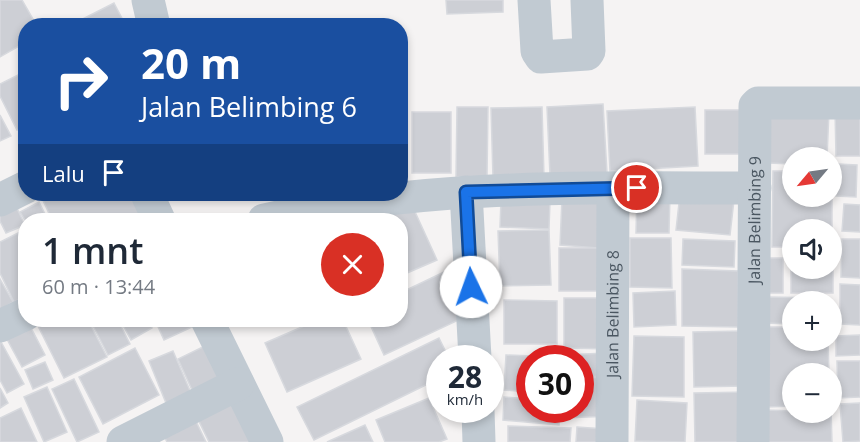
<!DOCTYPE html>
<html lang="id">
<head>
<meta charset="utf-8">
<style>
  body { margin:0; font-family:"Open Sans",sans-serif; background:#f6f6f7; color:#1f2937; height:100vh; display:flex; flex-direction:column; font-size:22px; white-space:nowrap }
  * { box-sizing:border-box; margin:0 }
  p { font-size:20px; color:#747a83 }
  .icon { flex:none; width:33px; height:33px; fill:none; stroke:currentColor; stroke-width:2; stroke-linecap:round; stroke-linejoin:round }
  .map { position:relative; flex:1; overflow:hidden }
  .panel { position:absolute; left:18px; top:213px; width:390px; height:114px; display:flex; flex-direction:column; background:#fff; border-radius:24px; box-shadow:0 3px 9px #0003 }
  .panel>* { flex:none }
  .banner { position:absolute; left:18px; top:18px; width:390px; height:183px; border-radius:24px; box-shadow:0 3px 9px #0003; background:#1a4fa0; color:#fff; overflow:hidden }
  .needle { width:39px; rotate:241deg }
  .fabs { position:absolute; left:782px; top:147px; display:grid; gap:12px }
  .fabs a { display:grid; place-items:center; width:60px; height:60px; border-radius:50%; background:#fff; box-shadow:0 3px 9px #0003; font-size:30px }
  .speed { position:absolute; left:426px; top:345px; display:flex; gap:12px; font-size:30px; font-weight:700; text-align:center }
  .speed>* { display:grid; place-content:center; width:78px; height:78px; border-radius:50%; background:#fff; box-shadow:0 3px 9px #0003; line-height:1 }
  .speed small { font-size:15px; font-weight:400 }
  .speed .limit { border:9px solid #d22; background:#fff; color:#111 }
  .pin { position:absolute; display:grid; place-items:center; width:51px; height:51px; color:#fff; margin:-26px; border:3px solid #fff; border-radius:50%; box-shadow:0 2px 6px #0007 }
  .me { position:absolute; width:66px; margin:-33px; rotate:357deg; stroke-linejoin:round; filter:drop-shadow(0 0 4px #0008) }
  .turn { display:flex; align-items:center; gap:21px; height:126px; padding:0 24px; font-size:27px }
  .turn .icon { width:78px; height:78px; stroke-width:2.5 }
  .turn b { display:block; font-size:42px; line-height:51px }
  .then { display:flex; align-items:center; height:57px; padding:0 24px; background:#0003; gap:12px; font-size:22px }
  .round { display:grid; place-items:center; flex:none; width:63px; height:63px; border-radius:32px; background:#f6f6f7 }
  .overview { display:flex; align-items:center; justify-content:space-between; height:102px; padding:0 24px }
  h1 { font-size:36px; font-weight:600; line-height:45px }
  .map>svg:first-child { display:block }
  .building { fill:#cdcfd5; stroke:#d7d9de; stroke-width:1.5 }
  .lines { fill:none; stroke-linecap:round; stroke-linejoin:round }
  .minor { stroke:#c1cad2; stroke-width:33 }
  .route-casing { stroke:#114b97; stroke-width:15 }
  .route { stroke:#1a73e8; stroke-width:10 }
  .labels { text-anchor:middle; dominant-baseline:central; stroke-width:5; stroke-linejoin:round; paint-order:stroke }
  .street-label { font-size:16px; fill:#4a5661; stroke:#fff }
</style>
</head>
<body>
<div class="map">
<svg width="860" height="442" viewBox="0 0 860 442">
  <rect width="100%" height="100%" fill="#f5f3f3"/>
  <g class="building">
    <path d="M 0,0 L 22,0 L 37,26 L 26,26 L 26,42 L 0,57 Z"/>
    <path d="M 446,0 L 503,0 L 503,12 L 447,14 Z"/>
    <path d="M 114,3 L 126,26 L 69,26 Z"/>
    <path d="M 26,71 L 26,126 L 17,130 L 0,96 L 0,84 Z"/>
    <path d="M 603,104 L 607,173 L 550,175 L 547,107 Z"/>
    <path d="M 457,107 L 488,107 L 487,177 L 456,177 Z"/>
    <path d="M 542,107 L 544,177 L 493,178 L 491,108 Z"/>
    <path d="M 695,107 L 698,166 L 610,171 L 607,111 Z"/>
    <path d="M 771,108 L 829,111 L 827,158 L 792,158 L 792,164 L 768,163 Z"/>
    <rect x="705" y="110" width="40" height="44"/>
    <path d="M 835,110 L 860,110 L 860,156 L 836,156 Z"/>
    <rect x="412" y="112" width="39" height="61"/>
    <path d="M 0,115 L 11,136 L 0,141 Z"/>
    <path d="M 837,164 L 857,165 L 856,197 L 836,196 Z"/>
    <path d="M 773,171 L 792,171 L 792,196 L 831,196 L 832,172 L 832,248 L 831,230 L 792,230 L 792,247 L 772,247 Z"/>
    <path d="M 637,193 L 670,194 L 669,233 L 636,233 Z"/>
    <path d="M 40,194 L 144,194 L 156,220 L 52,220 Z"/>
    <path d="M 680,194 L 734,200 L 730,235 L 676,230 Z"/>
    <path d="M 562,198 L 601,200 L 598,248 L 560,245 Z"/>
    <path d="M 13,200 L 25,225 L 6,233 L 0,221 L 0,206 Z"/>
    <path d="M 501,200 L 550,201 L 549,229 L 500,227 Z"/>
    <path d="M 39,202 L 48,220 L 26,222 L 20,212 Z"/>
    <path d="M 411,203 L 437,260 L 400,276 L 400,220 L 374,220 Z"/>
    <path d="M 844,204 L 860,205 L 860,232 L 842,231 Z"/>
    <path d="M 26,229 L 26,296 L 14,302 L 0,273 L 0,242 Z"/>
    <path d="M 549,230 L 551,285 L 500,286 L 498,231 Z"/>
    <path d="M 630,238 L 671,238 L 672,288 L 630,287 Z"/>
    <path d="M 683,239 L 735,241 L 734,267 L 682,265 Z"/>
    <path d="M 842,239 L 860,239 L 860,278 L 841,277 Z"/>
    <rect x="559" y="248" width="51" height="43"/>
    <path d="M 791,255 L 792,268 L 831,268 L 833,256 L 833,293 L 791,293 Z"/>
    <rect x="761" y="258" width="22" height="35"/>
    <path d="M 682,269 L 738,271 L 738,327 L 682,326 Z"/>
    <path d="M 444,272 L 465,317 L 384,355 L 368,320 L 400,320 L 400,293 Z"/>
    <path d="M 0,279 L 13,302 L 0,310 Z"/>
    <path d="M 840,284 L 860,285 L 860,325 L 840,324 Z"/>
    <path d="M 675,291 L 676,325 L 634,327 L 633,293 Z"/>
    <path d="M 766,297 L 827,298 L 827,302 L 792,302 L 792,324 L 765,323 Z"/>
    <path d="M 564,298 L 611,298 L 611,349 L 564,348 Z"/>
    <path d="M 504,300 L 557,301 L 557,344 L 504,344 Z"/>
    <path d="M 27,320 L 45,355 L 22,367 L 2,330 Z"/>
    <path d="M 35,320 L 88,320 L 107,357 L 64,378 Z"/>
    <path d="M 90,320 L 118,320 L 130,344 L 108,355 Z"/>
    <path d="M 120,320 L 148,320 L 152,328 L 131,340 Z"/>
    <path d="M 155,320 L 202,320 L 203,322 L 164,340 Z"/>
    <path d="M 318,320 L 343,320 L 361,359 L 287,392 L 265,343 Z"/>
    <path d="M 765,327 L 792,327 L 792,340 L 828,340 L 829,374 L 792,374 L 792,406 L 767,407 Z"/>
    <path d="M 743,331 L 744,386 L 694,387 L 693,332 Z"/>
    <path d="M 860,335 L 860,355 L 836,356 L 836,336 Z"/>
    <path d="M 634,336 L 684,337 L 684,397 L 632,396 Z"/>
    <path d="M 439,338 L 449,358 L 440,358 L 440,378 L 314,440 L 297,407 Z"/>
    <path d="M 0,340 L 24,384 L 7,393 L 0,380 Z"/>
    <path d="M 215,341 L 230,372 L 192,390 L 178,359 Z"/>
    <path d="M 135,348 L 159,395 L 103,424 L 79,377 Z"/>
    <path d="M 173,351 L 191,393 L 166,403 L 149,361 Z"/>
    <path d="M 606,353 L 607,376 L 580,377 L 580,358 L 564,358 L 564,355 Z"/>
    <path d="M 506,355 L 559,357 L 559,358 L 530,358 L 530,392 L 504,390 Z"/>
    <path d="M 837,361 L 860,361 L 860,397 L 838,398 Z"/>
    <path d="M 45,362 L 53,380 L 33,389 L 25,370 Z"/>
    <path d="M 609,377 L 612,416 L 563,418 L 562,410 L 580,410 L 580,378 Z"/>
    <path d="M 74,379 L 99,432 L 77,442 L 52,389 Z"/>
    <path d="M 47,387 L 67,432 L 44,442 L 24,397 Z"/>
    <path d="M 0,388 L 8,403 L 0,408 Z"/>
    <path d="M 239,388 L 265,442 L 209,442 L 193,409 Z"/>
    <path d="M 749,392 L 750,442 L 695,442 L 694,393 Z"/>
    <path d="M 504,397 L 530,399 L 530,410 L 560,410 L 559,425 L 503,420 Z"/>
    <path d="M 429,398 L 447,439 L 439,442 L 385,442 L 376,420 Z"/>
    <path d="M 637,400 L 687,403 L 685,442 L 635,441 Z"/>
    <path d="M 860,403 L 860,441 L 843,442 L 840,404 Z"/>
    <path d="M 21,408 L 37,442 L 0,442 L 0,418 Z"/>
    <path d="M 831,409 L 832,442 L 764,442 L 764,410 L 831,412 Z"/>
    <path d="M 191,411 L 206,442 L 167,442 L 159,426 Z"/>
    <path d="M 365,425 L 373,442 L 327,442 Z"/>
    <path d="M 508,426 L 571,428 L 570,442 L 508,442 Z"/>
    <path d="M 577,427 L 605,429 L 604,442 L 576,442 Z"/>
  </g>
  <g class="lines">
    <g class="minor">
      <path d="M 148,0 L 154,26"/>
      <path d="M 534,0 L 537,51 L 541,57 L 587,54 L 589,51 L 587,0"/>
      <path d="M 466,192 L 475,358"/>
      <path d="M 147,194 L 159,220"/>
      <path d="M 0,200 L 26,187"/>
      <path d="M 264,220 C 425,183 591,188 755,188"/>
      <path d="M 207,320 L 267,442"/>
      <path d="M 0,326 L 26,314"/>
      <path d="M 478,410 L 479,442"/>
      <path d="M 123,442 L 238,384"/>
      <path id="s1" d="M 612,442 L 613,188"/>
      <path id="s2" d="M 753,442 L 755,106 L 758,103 L 860,103"/>
    </g>
  </g>
  <g class="lines">
    <g class="route-casing">
      <path id="route" d="M 471,287 L 466,192 L 637,188"/>
    </g>
    <use href="#route" class="route"/>
  </g>
  <g class="labels">
    <g class="street-label">
      <text stroke="none"><textPath href="#s2" startOffset="222">Jalan Belimbing 9</textPath></text>
      <text stroke="none"><textPath href="#s1" startOffset="128">Jalan Belimbing 8</textPath></text>
    </g>
  </g>
</svg>
<div class="fabs">
<a><svg class="needle" viewBox="-14 -14 28 28"><path d="M0-13l5 13h-10z" fill="#e53935"/><path d="M0 13l5-13h-10z" fill="#747a83"/></svg></a>
<a><svg class="icon" aria-label="sound" viewBox="0 0 24 24"><path d="M4 9h4l5-4v14l-5-4H4zM17 9q2 3 0 6"/></svg></a>
<a>+</a>
<a>−</a>
</div>
<div class="speed"><div>28<small>km/h</small></div><div class="limit">30</div></div>
<div class="pin" style="left:637px;top:188px;background:#d93025"><svg class="icon" aria-label="arrive" viewBox="0 0 24 24"><path d="M6 21V4h12l-3 4 3 4H6"/></svg></div>
<svg class="me" style="left:471px;top:287px" viewBox="-20 -20 40 40"><circle r="19" fill="#fff"/><path d="M0-13L10 11 0 6-10 11z" fill="#1a73e8"/></svg>
<div class="banner">
<div class="turn"><svg class="icon" aria-label="right" viewBox="0 0 24 24"><path d="M7 20v-9h11M14 6l5 5-5 5"/></svg><div><b>20 m</b>Jalan Belimbing 6</div></div>
<div class="then">Lalu<svg class="icon" aria-label="arrive" viewBox="0 0 24 24"><path d="M6 21V4h12l-3 4 3 4H6"/></svg></div>
</div>
<section class="panel">
<div class="overview"><div><h1>1 mnt</h1><p>60 m · 13:44</p></div><a class="round" style="background:#d93025;color:#fff"><svg class="icon" aria-label="close" viewBox="0 0 24 24"><path d="M6 6l12 12M18 6L6 18"/></svg></a></div>
</section>
</div>
</body>
</html>
